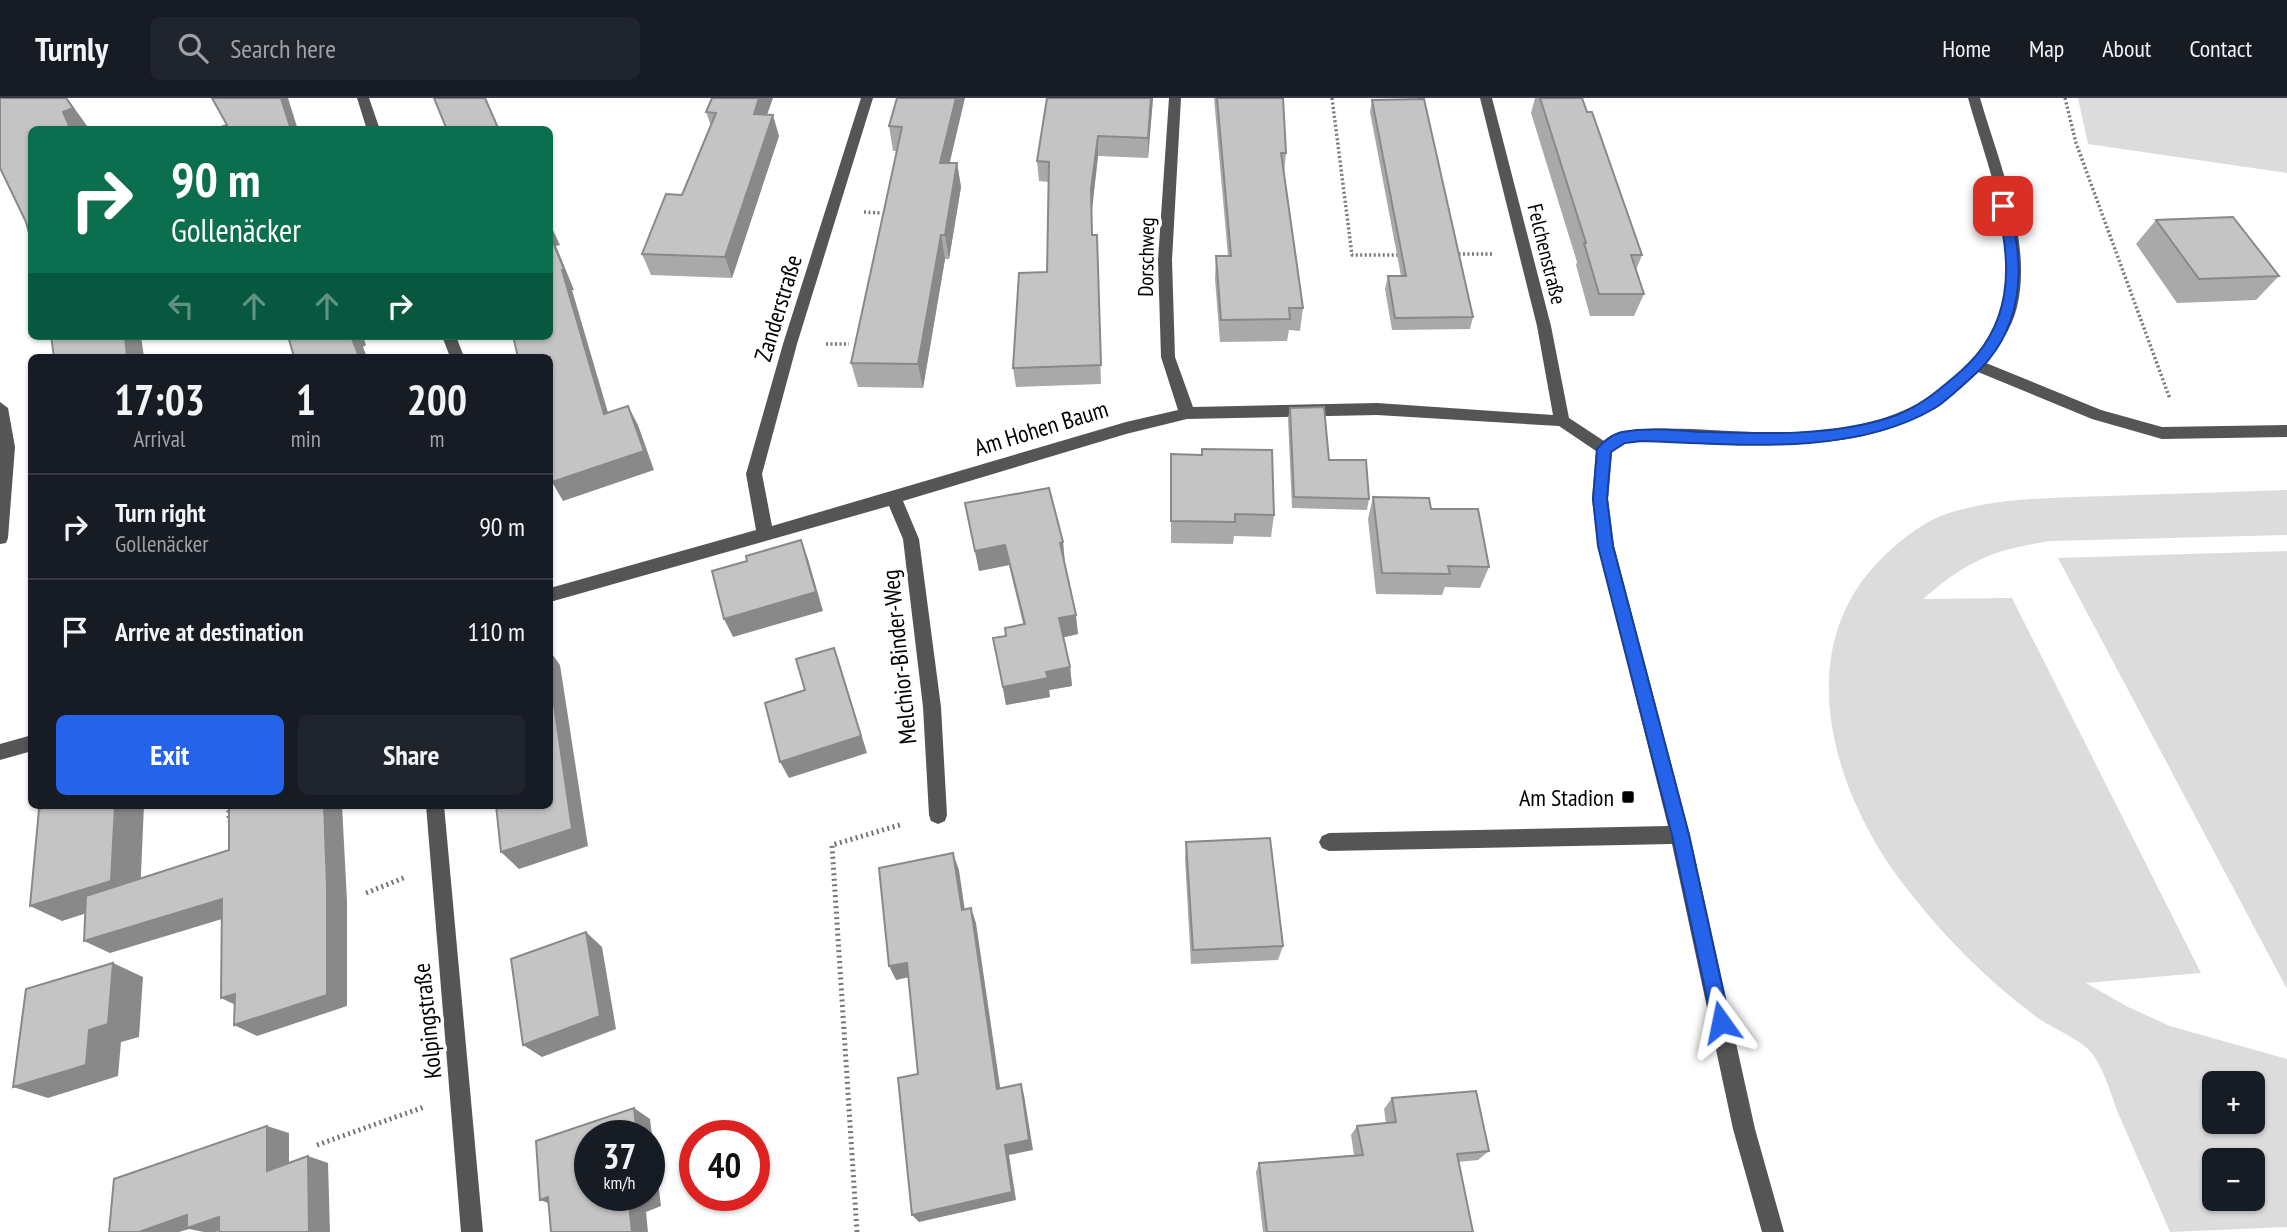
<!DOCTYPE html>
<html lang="en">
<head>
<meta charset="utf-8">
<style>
  body { margin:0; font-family:"PT Sans Narrow",sans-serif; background:#20242c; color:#f1f3f6; height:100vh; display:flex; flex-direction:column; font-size:26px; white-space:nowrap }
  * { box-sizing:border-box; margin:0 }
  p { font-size:23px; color:#9ea1a6 }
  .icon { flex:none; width:38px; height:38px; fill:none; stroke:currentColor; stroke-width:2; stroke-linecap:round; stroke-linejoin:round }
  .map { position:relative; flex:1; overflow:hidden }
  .drawer { position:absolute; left:28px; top:256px; width:525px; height:455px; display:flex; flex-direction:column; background:#171b24; border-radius:10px; box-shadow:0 2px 5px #0004 }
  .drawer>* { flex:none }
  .banner { position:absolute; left:28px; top:28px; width:525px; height:214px; border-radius:10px; box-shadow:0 2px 5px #0004; background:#0b6e4f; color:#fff; overflow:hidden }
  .fabs { position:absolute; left:2202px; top:973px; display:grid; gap:14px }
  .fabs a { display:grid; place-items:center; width:63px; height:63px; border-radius:10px; background:#171b24; box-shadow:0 2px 5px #0004; font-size:35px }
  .speed { position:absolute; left:574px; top:1022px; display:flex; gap:14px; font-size:35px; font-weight:700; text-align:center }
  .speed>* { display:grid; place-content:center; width:91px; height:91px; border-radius:50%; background:#171b24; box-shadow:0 2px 5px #0004; line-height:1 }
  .speed small { font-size:18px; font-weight:400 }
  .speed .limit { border:10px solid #d22; background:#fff; color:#111 }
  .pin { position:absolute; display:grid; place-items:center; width:60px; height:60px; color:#fff; margin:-30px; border-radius:14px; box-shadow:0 4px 10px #0006 }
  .me { position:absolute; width:77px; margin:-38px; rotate:348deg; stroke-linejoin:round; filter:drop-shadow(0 0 5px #0008) }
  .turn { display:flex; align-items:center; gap:24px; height:147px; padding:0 28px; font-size:32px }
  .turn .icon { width:91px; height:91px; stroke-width:2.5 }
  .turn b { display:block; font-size:49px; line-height:60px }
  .lanes { display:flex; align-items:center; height:66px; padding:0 28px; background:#0003; justify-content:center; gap:35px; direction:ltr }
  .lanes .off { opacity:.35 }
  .eta { display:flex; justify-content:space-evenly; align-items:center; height:119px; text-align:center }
  .eta b { font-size:42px; font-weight:600; line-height:49px }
  .cta { display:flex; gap:14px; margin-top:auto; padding:14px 28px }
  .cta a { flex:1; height:80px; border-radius:10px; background:#2563eb; color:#fff; font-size:28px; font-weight:600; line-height:80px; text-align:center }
  .cta a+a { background:#20242c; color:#f1f3f6 }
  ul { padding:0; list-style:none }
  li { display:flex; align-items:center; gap:21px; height:105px; padding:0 28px; border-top:2px solid #363941 }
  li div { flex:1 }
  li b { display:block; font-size:26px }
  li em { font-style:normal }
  header { display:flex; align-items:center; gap:42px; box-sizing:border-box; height:98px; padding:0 35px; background:#171b24; border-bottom:2px solid #363941 }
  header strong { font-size:33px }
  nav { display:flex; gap:38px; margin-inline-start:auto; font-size:24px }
  .search { width:490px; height:63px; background:#20242c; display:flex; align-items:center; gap:18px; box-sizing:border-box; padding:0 24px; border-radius:10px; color:#9ea1a6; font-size:26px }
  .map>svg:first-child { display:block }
  .green { fill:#dcdcdc; fill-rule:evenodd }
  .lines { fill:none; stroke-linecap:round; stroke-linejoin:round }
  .path-far1 { stroke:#777; stroke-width:3.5; stroke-dasharray:2 2.5; stroke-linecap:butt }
  .path { stroke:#777; stroke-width:5; stroke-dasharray:2 3.5; stroke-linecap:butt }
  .minor { fill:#555; fill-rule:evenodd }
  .wall { fill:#a9a9a9 }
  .shaded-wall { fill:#898989 }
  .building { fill:#c4c4c4; stroke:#898989; stroke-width:2 }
  .route { fill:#2563eb; stroke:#184099; stroke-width:2 }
  .poi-dot { fill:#000; stroke:#fff; stroke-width:2.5 }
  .labels { text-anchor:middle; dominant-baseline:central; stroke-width:7; stroke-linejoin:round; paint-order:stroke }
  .far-street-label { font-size:21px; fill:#000; stroke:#fff }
  .street-label { font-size:24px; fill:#000; stroke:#fff }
  .poi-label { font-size:24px; fill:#000; stroke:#fff; text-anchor:end }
</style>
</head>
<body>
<header>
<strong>Turnly</strong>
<div class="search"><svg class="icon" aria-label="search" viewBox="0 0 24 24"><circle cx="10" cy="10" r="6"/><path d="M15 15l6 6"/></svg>Search here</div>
<nav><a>Home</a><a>Map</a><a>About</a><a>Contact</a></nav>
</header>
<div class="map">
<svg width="2287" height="1134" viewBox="0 0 2287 1134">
  <rect width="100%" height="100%" fill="#fff"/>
  <g class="green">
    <path d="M 2078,0 L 2287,0 L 2287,75 L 2088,46 Z"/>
    <path d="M 2287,392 L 2287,437 L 2051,443 C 1992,452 1969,462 1923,501 L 2012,500 L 2201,875 L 2086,885 L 2128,909 L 2170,928 L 2287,961 L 2287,1129 L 2170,1134 C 2153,1094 2135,1054 2118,1015 C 2111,996 2105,975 2094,958 C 2086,944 2052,930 2038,920 C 1988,883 1945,840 1907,791 C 1836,701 1788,558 1878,464 C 1897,445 1923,423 1949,415 C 2000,399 2054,400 2108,398 C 2168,396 2227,394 2287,392 ZM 2252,985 L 2252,1024 L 2214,1024 L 2214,985 ZM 2252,1062 L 2252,1101 L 2214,1101 L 2214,1062 Z"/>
    <path d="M 2287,453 L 2287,891 L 2058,460 Z"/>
  </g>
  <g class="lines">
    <g class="path-far1">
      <path d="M 1332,0 L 1352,157 L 1403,157"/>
      <path d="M 2065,0 L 2076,45 L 2170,301"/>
      <path d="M 864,114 L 880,115"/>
      <path d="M 1454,156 L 1494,156"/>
      <path d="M 826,246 L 849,246"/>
    </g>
    <g class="path">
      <path d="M 229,707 L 229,724"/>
      <path d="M 366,795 L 406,779"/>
      <path d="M 317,1047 L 424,1009"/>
      <path d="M 857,1134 L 832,747 L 903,726"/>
    </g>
    <g class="minor">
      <path d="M 357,0 L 369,0 L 380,32 L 367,32 Z"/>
      <path d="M 861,0 L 873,0 L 797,246 L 762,376 L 772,428 L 1126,324 L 1178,312 L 1161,259 L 1158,162 L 1169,0 L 1181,0 L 1172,162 L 1175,259 L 1193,309 L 1377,305 L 1553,317 L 1537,228 L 1480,0 L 1492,0 L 1551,228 L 1569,320 L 1604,343 L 1616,336 L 1632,332 C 1687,327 1741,337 1796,334 C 1852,332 1906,321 1949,284 C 1972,264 1993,241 2002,212 C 2021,149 1985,61 1968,0 L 1980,0 C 1998,62 2033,144 2017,209 C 2012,230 1999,248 1986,265 L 2101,312 L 2162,329 L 2287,327 L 2287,339 L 2162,341 L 2092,321 L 1978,274 C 1886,371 1764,341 1646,342 L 1624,345 L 1612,354 L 1608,401 L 1614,448 L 1690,737 L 1755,1031 L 1784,1134 L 1762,1134 L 1733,1031 L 1672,746 L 1329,753 L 1322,750 L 1319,744 L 1322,738 L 1329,735 L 1668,728 L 1598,448 L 1592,401 L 1596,353 L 1559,328 L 1377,317 L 1187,321 L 1126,336 L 903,403 L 919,441 L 941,609 L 947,717 L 945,723 L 938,726 L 931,723 L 929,717 L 923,609 L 903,441 L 889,408 L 550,504 L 550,490 L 756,432 L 746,376 L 783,246 Z"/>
      <path d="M 442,238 L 456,238 L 464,259 L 450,259 Z"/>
      <path d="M 0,304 L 8,310 L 15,349 L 8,440 L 6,445 L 0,446 Z"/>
      <path d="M 32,637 L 32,653 L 0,662 L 0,646 Z"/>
      <path d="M 426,707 L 444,707 L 483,1134 L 461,1134 Z"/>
    </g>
  </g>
  <g class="wall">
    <path d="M 897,0 L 950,65 L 957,65 L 961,89 L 949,161 L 945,161 L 923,290 L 858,289 L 851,265 L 897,53 L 893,53 L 889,28 Z"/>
    <path d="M 1153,0 L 1148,60 L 1098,58 L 1092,111 L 1092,137 L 1097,137 L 1101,286 L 1016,289 L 1013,270 L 1047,174 L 1048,84 L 1039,83 L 1037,63 Z"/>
    <path d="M 1214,0 L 1283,0 L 1286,55 L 1284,76 L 1303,210 L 1300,233 L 1289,232 L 1287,243 L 1220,244 L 1215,181 L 1216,158 L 1228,158 Z"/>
    <path d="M 1535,0 L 1582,0 L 1642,157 L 1636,172 L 1644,196 L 1634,218 L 1590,218 L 1576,167 L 1577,164 L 1531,15 Z"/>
    <path d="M 1372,2 L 1473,219 L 1470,231 L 1392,232 L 1385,191 L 1388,178 L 1401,178 L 1370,14 Z"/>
    <path d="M 706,14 L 767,17 L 779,38 L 732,180 L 651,177 L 642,156 L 682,97 L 711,28 Z"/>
    <path d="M 2156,122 L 2279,178 L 2256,202 L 2177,205 L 2136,146 Z"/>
    <path d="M 1290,310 L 1329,362 L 1369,401 L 1367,412 L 1292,410 L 1288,321 Z"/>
    <path d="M 1171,356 L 1274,417 L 1271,439 L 1234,438 L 1233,446 L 1171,445 Z"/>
    <path d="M 1373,399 L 1431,411 L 1489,469 L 1480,490 L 1445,489 L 1442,497 L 1376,496 L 1368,421 Z"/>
    <path d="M 965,405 L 1063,444 L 1064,465 L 1078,536 L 1063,539 L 1070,569 L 1072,588 L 1049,592 L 1050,599 L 1006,607 L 993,540 L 1006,538 L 1023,526 L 1009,467 L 979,473 Z"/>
    <path d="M 1186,744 L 1283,848 L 1278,862 L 1191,866 L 1185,761 Z"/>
    <path d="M 1392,1000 L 1489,1053 L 1478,1062 L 1458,1064 L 1473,1134 L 1263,1134 L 1256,1074 L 1259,1065 L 1354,1057 L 1351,1037 L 1357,1028 L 1386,1025 L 1384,1011 Z"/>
  </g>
  <g class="shaded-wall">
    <path d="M 66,0 L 67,0 L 90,32 L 71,32 L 63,14 Z"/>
    <path d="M 281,0 L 288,0 L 298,32 L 291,32 Z"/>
    <path d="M 759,0 L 773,0 L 760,37 L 754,16 Z"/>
    <path d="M 956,0 L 965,0 L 944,89 L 940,65 Z"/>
    <path d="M 1151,0 L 1153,0 L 1148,60 L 1148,40 Z"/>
    <path d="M 773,17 L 779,38 L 732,180 L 725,159 Z"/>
    <path d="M 1098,38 L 1098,58 L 1092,111 L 1091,91 Z"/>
    <path d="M 957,65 L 961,89 L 949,161 L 945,137 Z"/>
    <path d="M 550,126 L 560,147 L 556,148 L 574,192 L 572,192 L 614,335 L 604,316 L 550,137 Z"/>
    <path d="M 941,137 L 945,161 L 923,290 L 918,266 Z"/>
    <path d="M 124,238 L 141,238 L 144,259 L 127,259 Z"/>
    <path d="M 351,238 L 363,238 L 366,247 L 363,249 L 367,259 L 359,259 Z"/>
    <path d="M 628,308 L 638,327 L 654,372 L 563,403 L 552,384 Z"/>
    <path d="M 801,442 L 808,461 L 823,513 L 733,539 L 724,521 Z"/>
    <path d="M 1063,444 L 1065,465 L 1062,465 L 1060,445 Z"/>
    <path d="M 1005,447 L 1009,467 L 979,473 L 975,453 Z"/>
    <path d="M 1076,517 L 1078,536 L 1061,540 L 1059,520 Z"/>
    <path d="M 834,550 L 840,567 L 867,655 L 789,680 L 780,664 Z"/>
    <path d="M 550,553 L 560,567 L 588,748 L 519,771 L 501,754 L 550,579 Z"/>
    <path d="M 1070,569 L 1072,588 L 1049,592 L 1050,599 L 1006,607 L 1003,589 L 1046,574 Z"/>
    <path d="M 115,707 L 144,707 L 140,798 L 62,823 L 30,808 Z"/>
    <path d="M 324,707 L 342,707 L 347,803 L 347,908 L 257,938 L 234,927 Z"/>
    <path d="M 953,755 L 959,772 L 967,827 L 962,812 Z"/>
    <path d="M 222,801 L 245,814 L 110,855 L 84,843 Z"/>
    <path d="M 971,810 L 976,825 L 1002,1002 L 997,991 Z"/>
    <path d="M 586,834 L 602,849 L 616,931 L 542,959 L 523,947 Z"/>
    <path d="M 113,865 L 143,879 L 139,939 L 121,944 L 118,978 L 48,1000 L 13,989 L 89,932 Z"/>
    <path d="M 907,865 L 914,878 L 896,882 L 889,868 Z"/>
    <path d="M 235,896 L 244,911 L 221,900 Z"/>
    <path d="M 1021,986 L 1024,997 L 1033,1052 L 1009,1057 L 1016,1102 L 919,1124 L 912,1117 L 1005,1047 Z"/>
    <path d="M 634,1010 L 650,1021 L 661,1108 L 646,1114 L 648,1134 L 632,1134 L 629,1106 L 644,1097 L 649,1097 L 649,1038 L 637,1038 Z"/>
    <path d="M 267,1028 L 289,1035 L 289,1080 L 267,1073 Z"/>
    <path d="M 308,1058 L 328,1065 L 330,1134 L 309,1134 Z"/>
    <path d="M 548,1099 L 559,1109 L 540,1102 Z"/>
    <path d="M 187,1117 L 219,1119 L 243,1124 L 216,1134 L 204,1134 L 189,1131 L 179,1134 L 139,1134 Z"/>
  </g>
  <g class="building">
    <path d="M 0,0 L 66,0 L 73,10 L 63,14 L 71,32 L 32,32 L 32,146 L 26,124 L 0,70 Z"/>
    <path d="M 212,0 L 281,0 L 291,32 L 218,32 L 218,30 L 227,27 Z"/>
    <path d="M 434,0 L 485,0 L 499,32 L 447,32 Z"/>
    <path d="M 712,0 L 759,0 L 754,16 L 773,17 L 725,159 L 642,156 L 666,96 L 682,97 L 716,15 L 706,14 Z"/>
    <path d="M 897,0 L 956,0 L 940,65 L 957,65 L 945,137 L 941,137 L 918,266 L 851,265 L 902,29 L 889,28 Z"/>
    <path d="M 1047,0 L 1151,0 L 1148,40 L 1098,38 L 1091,91 L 1092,137 L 1097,137 L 1101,267 L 1013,270 L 1019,175 L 1047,174 L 1049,64 L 1037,63 Z"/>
    <path d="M 1217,0 L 1283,0 L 1286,55 L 1281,55 L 1303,210 L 1289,210 L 1290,221 L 1221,222 L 1216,158 L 1231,158 Z"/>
    <path d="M 1540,0 L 1582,0 L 1587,14 L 1592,14 L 1642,157 L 1631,157 L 1644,196 L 1599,196 L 1584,145 L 1586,145 Z"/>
    <path d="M 1424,1 L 1473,219 L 1395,220 L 1388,178 L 1406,178 L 1372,2 Z"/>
    <path d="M 2233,119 L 2279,178 L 2199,181 L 2156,122 Z"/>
    <path d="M 550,137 L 564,171 L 562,172 L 604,316 L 628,308 L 644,353 L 552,384 L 550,376 L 550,259 L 518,259 L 513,238 L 550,238 Z"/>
    <path d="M 51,238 L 125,238 L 127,259 L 54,259 Z"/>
    <path d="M 288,238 L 351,238 L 359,259 L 294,259 Z"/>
    <path d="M 1324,309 L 1329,362 L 1366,362 L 1369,401 L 1294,399 L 1290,310 Z"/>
    <path d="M 1202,351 L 1272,352 L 1274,417 L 1235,416 L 1235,424 L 1171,423 L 1171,356 L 1202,357 Z"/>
    <path d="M 1049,390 L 1063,444 L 1060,445 L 1076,517 L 1059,520 L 1070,569 L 1046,574 L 1048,580 L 1003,589 L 993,540 L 1006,538 L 1005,530 L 1025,526 L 1005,447 L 975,453 L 965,405 Z"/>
    <path d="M 1373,399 L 1429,400 L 1431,411 L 1478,411 L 1489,469 L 1448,468 L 1450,476 L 1382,475 Z"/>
    <path d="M 801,442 L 816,494 L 724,521 L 712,473 L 747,463 L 746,458 Z"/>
    <path d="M 834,550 L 861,638 L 780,664 L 765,605 L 805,592 L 796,561 Z"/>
    <path d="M 550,579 L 572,731 L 501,754 L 496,707 L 550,707 Z"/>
    <path d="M 53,707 L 115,707 L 111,783 L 30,808 L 39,711 Z"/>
    <path d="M 229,707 L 324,707 L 327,789 L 327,897 L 234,927 L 235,896 L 221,900 L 222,801 L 84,843 L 86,798 L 229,752 Z"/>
    <path d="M 1270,740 L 1283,848 L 1193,852 L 1186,744 Z"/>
    <path d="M 953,755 L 962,812 L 971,810 L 997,991 L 1021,986 L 1029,1042 L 1005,1047 L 1012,1094 L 912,1117 L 898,980 L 918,976 L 907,865 L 889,868 L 879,770 Z"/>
    <path d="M 586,834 L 600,918 L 523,947 L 511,861 Z"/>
    <path d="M 113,865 L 108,926 L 89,932 L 86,967 L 13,989 L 26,891 Z"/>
    <path d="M 1476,993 L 1489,1053 L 1457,1056 L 1473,1134 L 1267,1134 L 1259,1065 L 1363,1057 L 1357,1028 L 1396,1024 L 1392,1000 Z"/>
    <path d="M 634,1010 L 637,1038 L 590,1038 L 590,1097 L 644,1097 L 645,1100 L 629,1106 L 632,1134 L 551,1134 L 548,1099 L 540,1102 L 536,1043 Z"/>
    <path d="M 267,1028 L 267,1073 L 308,1058 L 309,1134 L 219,1134 L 219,1119 L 187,1130 L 187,1117 L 139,1134 L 109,1134 L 114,1081 Z"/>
  </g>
  <path class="route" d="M 2003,104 L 2009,108 C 2026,171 2024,233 1972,279 C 1960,289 1948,302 1935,310 C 1852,359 1735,346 1642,343 L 1625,345 L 1611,354 L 1607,401 L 1613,448 L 1689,737 L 1730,924 L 1728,930 L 1721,933 L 1714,930 L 1712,924 L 1672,737 L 1598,448 L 1593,401 L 1597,351 C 1602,344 1613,336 1622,334 C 1650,329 1680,333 1707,334 C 1768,336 1833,338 1891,319 C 1919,310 1940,291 1961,273 C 2012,228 2013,169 1997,108 Z"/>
  <rect class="poi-dot" x="1621" y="692" width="14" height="14" rx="3.5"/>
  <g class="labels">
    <g class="far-street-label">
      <text transform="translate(1547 156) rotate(76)">Felchenstraße</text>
      <text transform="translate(1146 159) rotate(-89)">Dorschweg</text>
    </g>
    <g class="street-label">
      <text transform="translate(778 210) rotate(-73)">Zanderstraße</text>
      <text transform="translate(1041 330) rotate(-17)">Am Hohen Baum</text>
      <text transform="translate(899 559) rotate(-96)">Melchior-Binder-Weg</text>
      <text transform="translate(427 923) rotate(-96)">Kolpingstraße</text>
    </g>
    <g class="poi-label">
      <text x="1614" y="699">Am Stadion</text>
    </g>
  </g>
</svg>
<div class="fabs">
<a>+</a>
<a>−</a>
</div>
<div class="speed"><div>37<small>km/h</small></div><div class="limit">40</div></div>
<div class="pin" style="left:2003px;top:108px;background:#d93025"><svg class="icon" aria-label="arrive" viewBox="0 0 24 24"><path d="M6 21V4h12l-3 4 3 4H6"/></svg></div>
<svg class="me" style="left:1721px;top:924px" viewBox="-20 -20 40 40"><path d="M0-17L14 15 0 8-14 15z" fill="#2563eb" stroke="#fff" stroke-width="4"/></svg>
<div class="banner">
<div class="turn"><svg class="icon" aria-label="right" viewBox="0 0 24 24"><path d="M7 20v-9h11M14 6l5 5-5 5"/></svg><div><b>90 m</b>Gollenäcker</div></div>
<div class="lanes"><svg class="icon off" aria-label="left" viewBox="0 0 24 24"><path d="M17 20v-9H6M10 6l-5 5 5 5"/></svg><svg class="icon off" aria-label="ahead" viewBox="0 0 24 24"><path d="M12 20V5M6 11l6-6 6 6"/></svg><svg class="icon off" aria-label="ahead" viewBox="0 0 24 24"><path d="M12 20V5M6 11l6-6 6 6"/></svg><svg class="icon" aria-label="right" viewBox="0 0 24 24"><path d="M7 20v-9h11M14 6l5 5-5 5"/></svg></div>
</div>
<section class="drawer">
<div class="eta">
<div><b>17:03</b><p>Arrival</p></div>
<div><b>1</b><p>min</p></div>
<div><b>200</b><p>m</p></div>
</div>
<ul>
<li><svg class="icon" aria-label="right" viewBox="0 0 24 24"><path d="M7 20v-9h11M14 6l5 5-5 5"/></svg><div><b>Turn right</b><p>Gollenäcker</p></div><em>90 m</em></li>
<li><svg class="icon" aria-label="arrive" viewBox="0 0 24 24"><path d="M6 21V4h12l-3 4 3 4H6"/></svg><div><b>Arrive at destination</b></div><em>110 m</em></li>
</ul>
<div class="cta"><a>Exit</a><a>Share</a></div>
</section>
</div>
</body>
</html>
